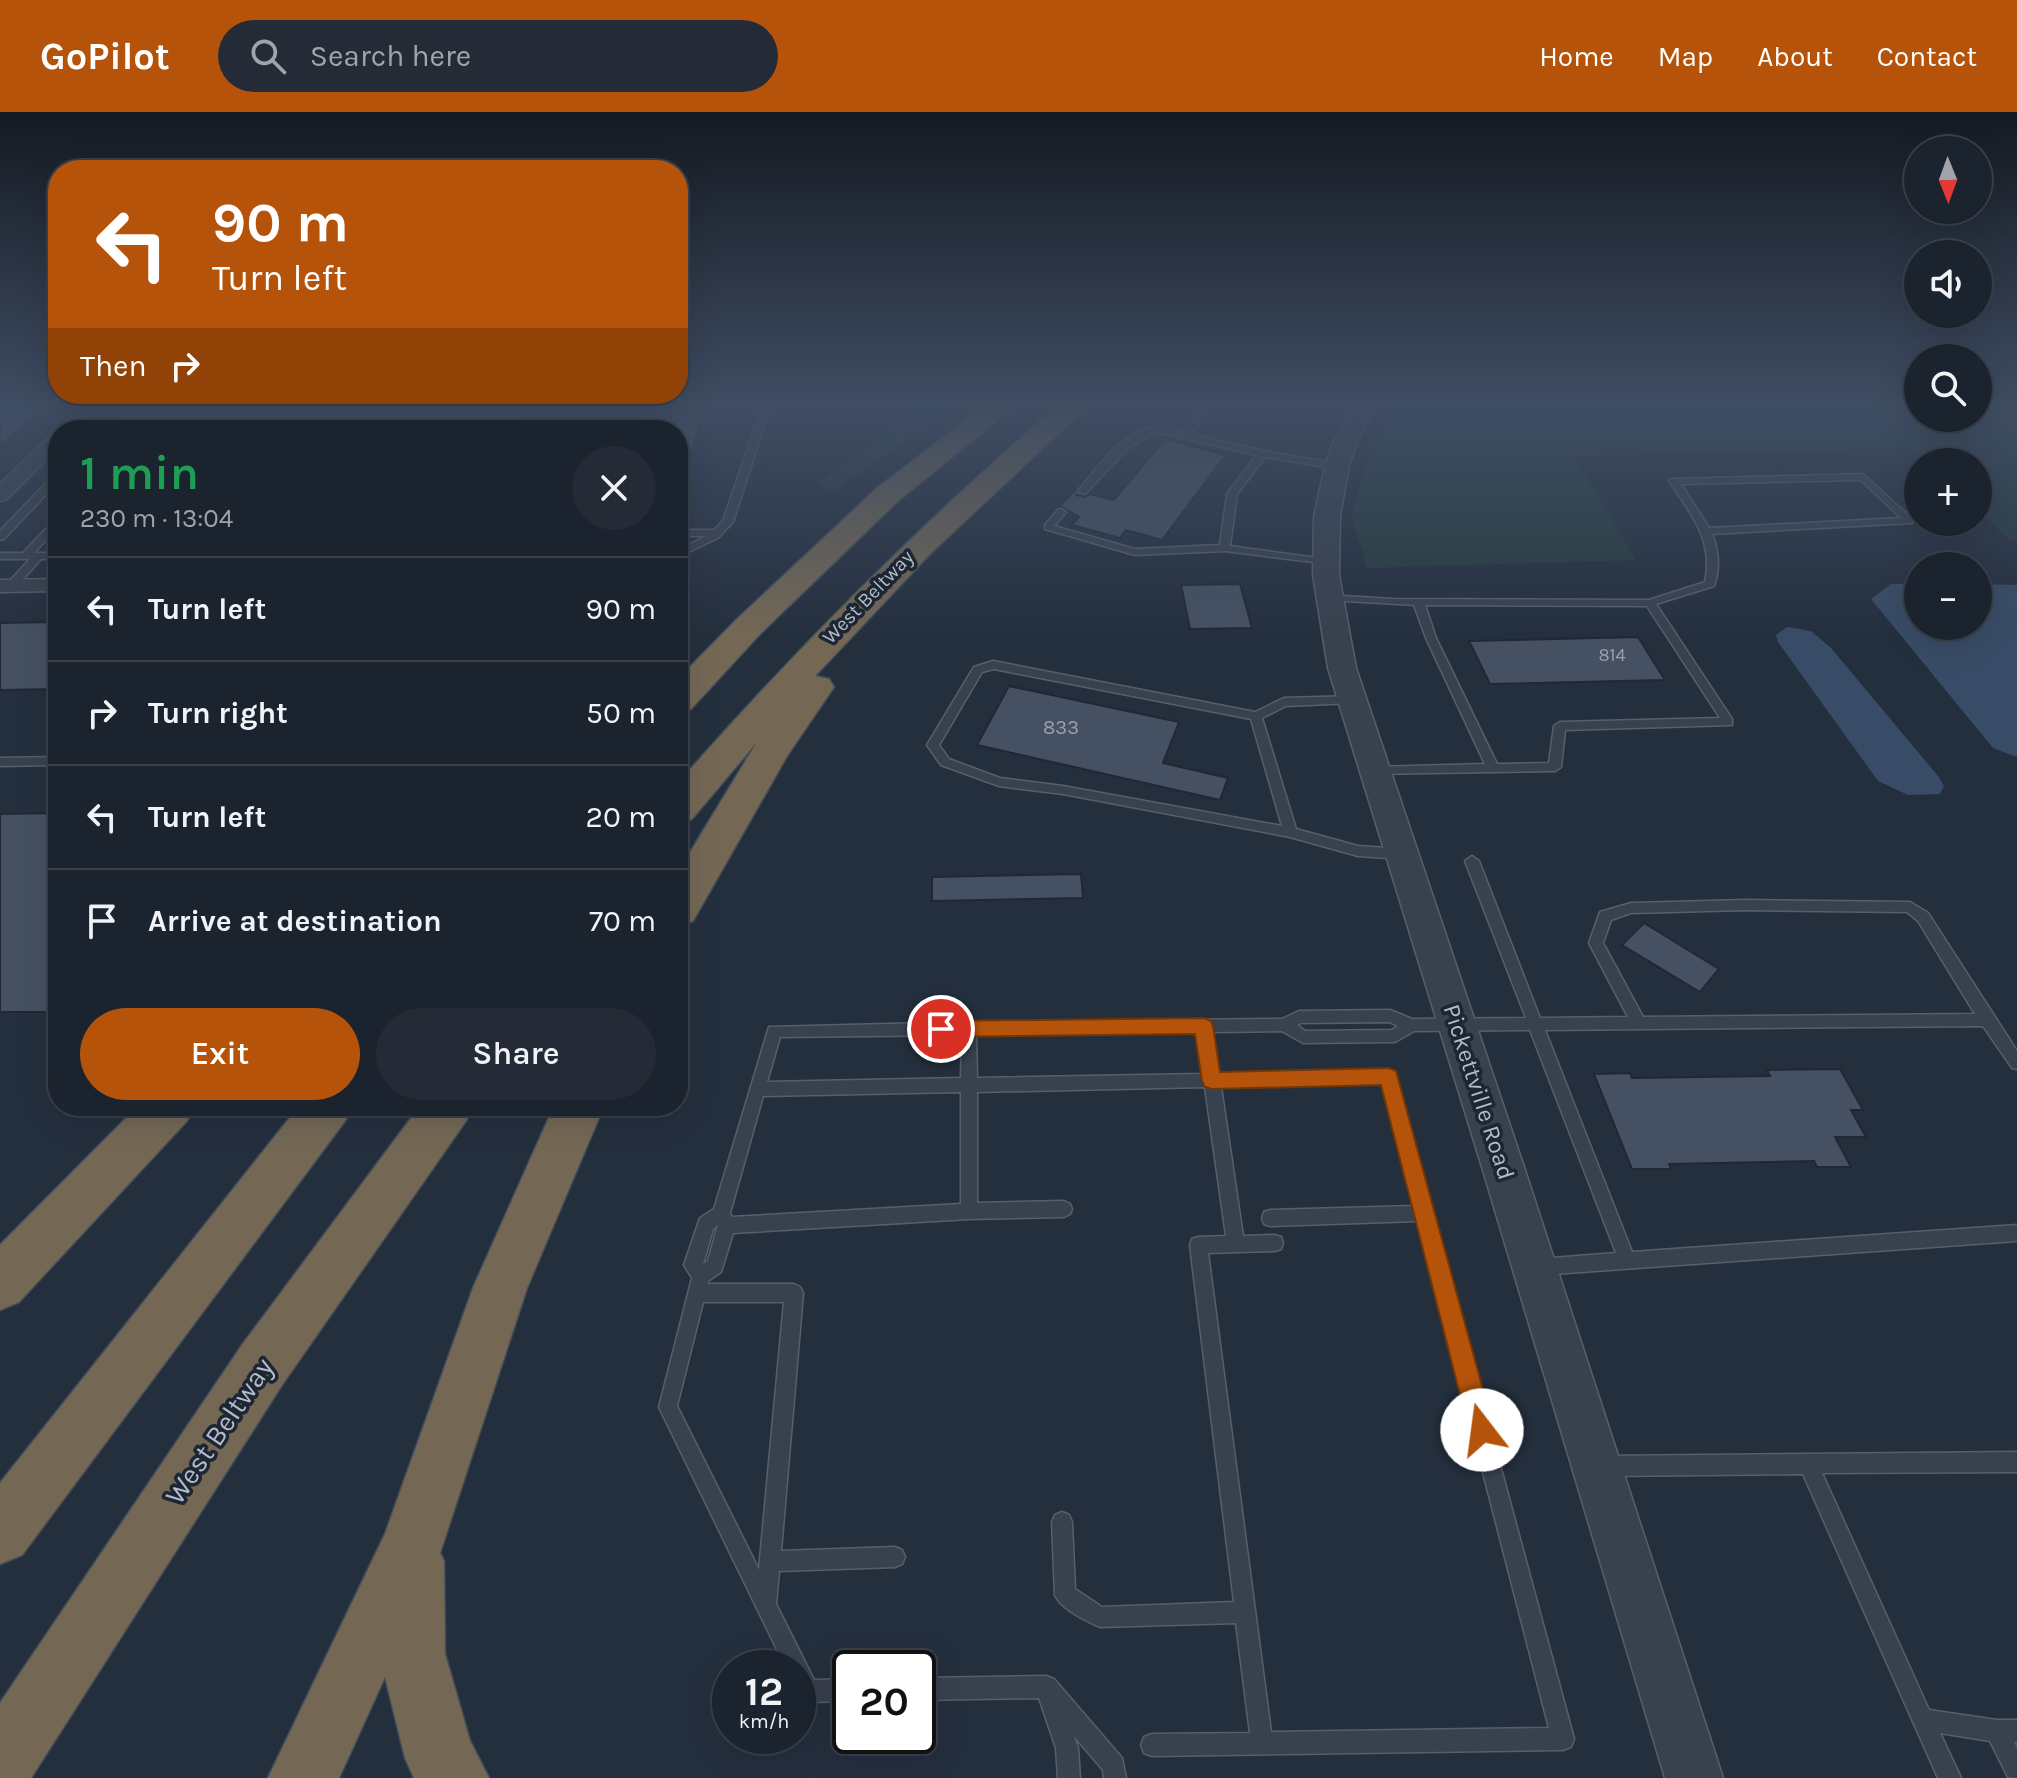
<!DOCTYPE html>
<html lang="en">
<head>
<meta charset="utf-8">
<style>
  body { margin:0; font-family:Karla,sans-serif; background:#242b36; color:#f1f3f6; height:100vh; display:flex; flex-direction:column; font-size:30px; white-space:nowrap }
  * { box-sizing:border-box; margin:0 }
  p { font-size:26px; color:#a0a4aa }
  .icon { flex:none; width:44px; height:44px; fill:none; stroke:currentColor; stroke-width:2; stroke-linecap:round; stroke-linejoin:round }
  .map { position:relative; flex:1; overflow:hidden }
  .sheet { position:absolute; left:48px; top:308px; width:640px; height:696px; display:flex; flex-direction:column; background:#1b232e; border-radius:32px; box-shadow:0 8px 32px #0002,0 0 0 2px #39404a }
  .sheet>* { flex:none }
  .banner { position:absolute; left:48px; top:48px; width:640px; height:244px; border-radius:32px; box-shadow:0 8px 32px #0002,0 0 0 2px #39404a; background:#b45309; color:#fff; overflow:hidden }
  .needle { width:52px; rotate:179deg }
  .buttons { position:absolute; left:1904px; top:24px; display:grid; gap:16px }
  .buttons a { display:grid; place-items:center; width:88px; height:88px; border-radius:50%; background:#1b232e; box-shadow:0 8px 32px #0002,0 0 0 2px #39404a; font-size:40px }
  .speed { position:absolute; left:712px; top:1538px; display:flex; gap:16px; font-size:40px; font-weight:700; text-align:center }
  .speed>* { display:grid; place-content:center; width:104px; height:104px; border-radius:50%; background:#1b232e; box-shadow:0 8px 32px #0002,0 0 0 2px #39404a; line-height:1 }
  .speed small { font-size:20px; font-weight:400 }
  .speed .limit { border:4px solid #111; border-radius:12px; background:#fff; color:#111 }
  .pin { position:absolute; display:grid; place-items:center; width:68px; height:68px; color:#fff; margin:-34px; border:4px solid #fff; border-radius:50%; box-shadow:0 2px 8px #0007 }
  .me { position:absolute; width:88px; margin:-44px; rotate:345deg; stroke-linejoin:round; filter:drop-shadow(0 0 6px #0008) }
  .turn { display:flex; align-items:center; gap:28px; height:168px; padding:0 32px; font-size:36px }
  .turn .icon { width:104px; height:104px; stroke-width:2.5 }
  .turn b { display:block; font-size:56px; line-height:68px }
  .then { display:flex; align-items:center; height:76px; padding:0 32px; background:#0003; gap:16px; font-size:30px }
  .round { display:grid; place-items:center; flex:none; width:84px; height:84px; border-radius:42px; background:#242b36 }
  .head { display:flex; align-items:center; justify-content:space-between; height:136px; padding:0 32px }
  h1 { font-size:48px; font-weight:600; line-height:60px; color:#1e9e55 }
  .action { display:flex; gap:16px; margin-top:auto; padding:16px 32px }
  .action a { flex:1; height:92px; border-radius:48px; background:#b45309; color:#fff; font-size:32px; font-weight:600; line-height:92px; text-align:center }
  .action a+a { background:#242b36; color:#f1f3f6 }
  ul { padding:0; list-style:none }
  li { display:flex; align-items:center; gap:24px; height:104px; padding:0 32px; border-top:2px solid #39404a }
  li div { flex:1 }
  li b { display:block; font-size:30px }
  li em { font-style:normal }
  header { display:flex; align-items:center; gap:48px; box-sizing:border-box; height:112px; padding:0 40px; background:#b45309; color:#fff }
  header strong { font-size:38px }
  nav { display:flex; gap:44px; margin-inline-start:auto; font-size:28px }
  .search { width:560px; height:72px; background:#242b36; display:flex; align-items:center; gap:20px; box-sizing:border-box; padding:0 28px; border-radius:44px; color:#a0a4aa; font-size:30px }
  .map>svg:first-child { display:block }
  .green { fill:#263c3f }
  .water { fill:#394c67 }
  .building { fill:#455162; stroke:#1f2835; stroke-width:2 }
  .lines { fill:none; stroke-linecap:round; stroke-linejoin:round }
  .service-casing { stroke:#565f6c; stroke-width:3 }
  .minor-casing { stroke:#565f6c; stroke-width:3 }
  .tertiary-casing { stroke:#565f6c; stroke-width:3 }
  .motorway-casing { stroke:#434c59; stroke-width:3 }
  .service { fill:#38414e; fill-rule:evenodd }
  .minor { fill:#38414e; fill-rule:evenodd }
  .tertiary { fill:#38414e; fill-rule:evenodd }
  .motorway { fill:#746855; fill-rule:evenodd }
  .route { fill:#b45309; stroke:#753606; stroke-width:2 }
  .labels { text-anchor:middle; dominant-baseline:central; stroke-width:7; stroke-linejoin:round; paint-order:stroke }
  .far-number-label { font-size:18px; fill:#98a1af }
  .far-street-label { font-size:20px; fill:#b4bcc9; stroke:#1d2633 }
  .number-label { font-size:20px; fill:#98a1af }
  .street-label { font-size:24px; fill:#b4bcc9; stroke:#1d2633 }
  .near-street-label { font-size:28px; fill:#b4bcc9; stroke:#1d2633 }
</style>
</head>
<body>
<header>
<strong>GoPilot</strong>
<div class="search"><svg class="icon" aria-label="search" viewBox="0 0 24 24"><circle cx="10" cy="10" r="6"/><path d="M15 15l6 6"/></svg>Search here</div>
<nav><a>Home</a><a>Map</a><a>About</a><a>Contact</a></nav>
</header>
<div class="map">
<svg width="2017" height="1666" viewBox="0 0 2017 1666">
  <rect width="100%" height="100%" fill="#242f3e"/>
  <g class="green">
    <path d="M 927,292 L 957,292 L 834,380 L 819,371 Z"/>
    <path d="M 1397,292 L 1918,292 L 1918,306 L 1978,306 L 1978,292 L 2017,292 L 2017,428 L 2010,428 L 1978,399 L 1978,350 L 1925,350 L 1909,336 L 1574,344 L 1636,448 L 1367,456 L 1351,403 L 1371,338 Z"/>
  </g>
  <g class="water">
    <path d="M 141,292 L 528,292 L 520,318 L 445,318 L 452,310 L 448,307 L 137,315 L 118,310 L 128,295 Z"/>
    <path d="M 1891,472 L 1918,472 L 1918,514 L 1978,514 L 1978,472 L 2017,473 L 2017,645 L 1993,636 L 1871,487 Z"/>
    <path d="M 1787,515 L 1811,519 L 1831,536 L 1938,664 L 1944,674 L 1940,682 L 1908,683 L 1878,669 L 1778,530 L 1776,523 Z"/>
  </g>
  <g class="building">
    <path d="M 0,292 L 45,292 L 0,334 Z"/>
    <path d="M 643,293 L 706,293 L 682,368 L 678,368 L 678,318 L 634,318 Z"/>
    <path d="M 1165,327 L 1226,343 L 1162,428 L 1126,418 L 1120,426 L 1072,413 L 1079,405 L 1060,394 L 1075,378 L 1076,383 L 1084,385 L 1090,382 L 1114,388 Z"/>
    <path d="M 1240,472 L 1252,516 L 1190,517 L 1181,473 Z"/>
    <path d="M 58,510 L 58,577 L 0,578 L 0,511 Z"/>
    <path d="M 1638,525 L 1665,568 L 1490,572 L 1469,529 Z"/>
    <path d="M 1009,574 L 1179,610 L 1163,651 L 1228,666 L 1220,688 L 977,633 Z"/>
    <path d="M 58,701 L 58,900 L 0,900 L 0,702 Z"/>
    <path d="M 1081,762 L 1083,786 L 932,789 L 932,765 Z"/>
    <path d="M 1644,811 L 1719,857 L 1700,880 L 1622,833 Z"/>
    <path d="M 1840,957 L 1863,998 L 1851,998 L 1866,1025 L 1835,1025 L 1851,1055 L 1817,1055 L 1814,1049 L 1669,1052 L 1671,1057 L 1632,1057 L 1594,962 L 1630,961 L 1632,966 L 1770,964 L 1767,958 Z"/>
  </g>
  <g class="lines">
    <g class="service-casing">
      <g id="service">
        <path d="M 610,292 L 618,292 L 600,318 L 591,318 Z"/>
        <path d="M 763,292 L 771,292 L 733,410 L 718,426 L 678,445 L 678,438 L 706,424 L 678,424 L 678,418 L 714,418 L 723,409 Z"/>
        <path d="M 1206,292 L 1214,292 L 1191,322 L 1263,339 L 1340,352 L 1340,356 L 1337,357 L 1265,345 L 1237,382 L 1230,434 L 1325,447 L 1329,448 L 1329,452 L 1225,439 L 1135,443 L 1045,417 L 1045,413 L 1058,398 L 1061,397 L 1066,400 L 1054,414 L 1135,437 L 1220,433 L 1227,382 L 1257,343 L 1155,320 L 1128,336 L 1085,382 L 1077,380 C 1096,357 1122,321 1152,315 C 1162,313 1173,317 1183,320 Z"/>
        <path d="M 58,342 L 58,348 L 37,349 L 32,346 L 37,343 Z"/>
        <path d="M 1863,362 L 1912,407 L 1912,411 L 1712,422 C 1719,439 1720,457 1714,474 L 1656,492 L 1732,607 L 1732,613 L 1565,618 L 1561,655 L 1555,659 L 1371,662 L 1369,659 L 1371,656 L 1375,655 L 1485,652 L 1426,526 L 1414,493 L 1330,488 L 1325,485 L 1326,483 L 1393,487 L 1649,488 L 1705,470 C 1714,429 1691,401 1669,369 L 1671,367 ZM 1861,368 L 1901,406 L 1709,416 L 1681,372 ZM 1425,493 L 1647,494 L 1720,606 L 1560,610 L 1554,614 L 1549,651 L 1497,652 L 1436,526 Z"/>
        <path d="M 58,368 L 58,374 L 54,374 L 4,427 L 0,428 L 0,419 L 48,369 Z"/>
        <path d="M 58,406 L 58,415 L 34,441 L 58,441 L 58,447 L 41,447 L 16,475 L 8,475 L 8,471 L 30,447 L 0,447 L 0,441 L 23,441 L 55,407 Z"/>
        <path d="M 993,549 L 1255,600 L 1284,586 L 1356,584 L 1358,587 L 1352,591 L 1286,594 L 1262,606 L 1296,717 L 1358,734 L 1402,737 L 1409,742 L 1402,747 L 1358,744 L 1290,725 L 1063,682 L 999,674 L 941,653 L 927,633 L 974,555 ZM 994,557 L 1251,607 L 1282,714 L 1063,674 L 1000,666 L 949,647 L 939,633 L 982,560 Z"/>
        <path d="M 58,645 L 58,653 L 0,654 L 0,646 Z"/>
        <path d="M 1472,744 L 1479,749 L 1540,906 L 1628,905 L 1589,831 L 1600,800 L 1631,791 L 1746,788 L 1910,790 L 1928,801 L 2017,939 L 2017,957 L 2012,956 L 1983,914 L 1545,918 L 1632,1140 L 2017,1113 L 2017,1129 L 1539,1163 L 1533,1161 L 1530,1155 L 1533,1149 L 1539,1147 L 1616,1141 L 1530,918 L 1414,919 L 1395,930 L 1303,931 L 1282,919 L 1212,920 L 1219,962 L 1389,958 L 1394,960 L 1574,1627 L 1571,1635 L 1563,1638 L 1152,1644 L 1144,1641 L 1141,1633 L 1144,1625 L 1152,1622 L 1250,1621 L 1236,1511 L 1100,1515 C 1086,1509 1061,1497 1055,1483 L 1052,1410 L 1055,1403 L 1062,1400 L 1069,1403 L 1072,1410 L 1075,1477 L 1102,1495 L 1234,1490 L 1190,1133 L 1192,1127 L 1198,1125 L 1226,1124 L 1205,975 L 977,980 L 977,1091 L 1064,1089 L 1070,1092 L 1072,1097 L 1070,1102 L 1064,1105 L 969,1107 L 733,1121 L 721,1160 L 708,1169 L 708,1172 L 794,1172 L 800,1175 L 803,1181 L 781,1439 L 895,1435 L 902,1438 L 905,1445 L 902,1452 L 895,1455 L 779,1459 L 776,1492 L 814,1568 L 850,1567 L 850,1589 L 808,1590 L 800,1587 L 798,1582 L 798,1556 L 786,1556 L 659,1295 L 692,1166 L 684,1153 L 700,1106 L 714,1097 L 769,915 L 969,910 L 1282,907 L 1299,899 L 1390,898 L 1412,907 L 1526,906 L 1465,749 ZM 1746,798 L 1907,800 L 1918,809 L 1975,902 L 1643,905 L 1603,831 L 1611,808 L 1631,801 ZM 1389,910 L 1398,914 L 1392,918 L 1305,919 L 1297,913 L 1301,911 ZM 1197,920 L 1203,962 L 977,966 L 976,923 ZM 962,923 L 961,966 L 767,970 L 780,925 ZM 1383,972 L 1414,1094 L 1270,1098 L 1264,1100 L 1262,1106 L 1264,1112 L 1270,1114 L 1418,1109 L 1549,1616 L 1271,1620 L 1208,1141 L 1275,1139 L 1281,1137 L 1283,1131 L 1281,1125 L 1275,1123 L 1243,1124 L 1221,975 ZM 961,980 L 961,1092 L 732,1105 L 730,1101 L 763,984 ZM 718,1113 L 708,1149 L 703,1152 L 713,1117 ZM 703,1190 L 784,1190 L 759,1458 L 677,1294 Z"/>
        <path d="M 2017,1340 L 2017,1360 L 1822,1361 L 1929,1598 L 1997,1608 L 2017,1608 L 2017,1630 L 2014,1630 L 2017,1636 L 2017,1666 L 2008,1665 L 1990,1629 L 1940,1621 L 1961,1666 L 1938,1666 L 1803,1362 L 1605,1364 L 1598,1361 L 1595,1354 L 1598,1347 L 1605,1344 Z"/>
        <path d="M 1046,1564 L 1054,1567 L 1122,1646 L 1126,1666 L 1104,1666 L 1103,1658 L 1074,1624 L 1078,1636 L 1080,1666 L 1058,1666 L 1056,1636 L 1039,1586 L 918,1588 L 918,1566 Z"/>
      </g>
    </g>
    <g class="minor-casing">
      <g id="minor">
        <path d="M 84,292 L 102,292 L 76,318 L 58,319 Z"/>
        <path d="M 58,321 L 58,336 L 7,387 L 0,389 L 0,372 L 52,322 Z"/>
        <path d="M 58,467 L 58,479 L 0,480 L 0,468 Z"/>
      </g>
    </g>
    <g class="tertiary-casing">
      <path id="tertiary" d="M 1355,292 L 1377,292 L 1358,328 L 1349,354 L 1340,404 L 1339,463 L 1356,556 L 1524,1055 L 1723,1666 L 1665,1666 L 1482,1055 L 1328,556 L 1313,463 L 1314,404 L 1325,354 L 1334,328 Z"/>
    </g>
    <g class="motorway-casing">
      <g id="motorway">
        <path d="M 987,292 L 1018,292 L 899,388 L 760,522 L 691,597 L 678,601 L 678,567 L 736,508 L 877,376 Z"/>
        <path d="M 1060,292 L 1090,292 L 929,443 L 815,564 L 829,567 L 834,575 L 787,644 L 693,809 L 678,813 L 678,760 L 757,630 L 692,707 L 678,711 L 678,671 C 797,536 923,409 1060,292 Z"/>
        <path d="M 138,994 L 195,994 L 187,1009 L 19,1190 L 0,1198 L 0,1133 Z"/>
        <path d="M 299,994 L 353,994 L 345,1009 L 22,1443 L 0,1452 L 0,1371 Z"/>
        <path d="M 420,994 L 474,994 L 466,1009 L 282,1273 L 31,1666 L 0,1666 L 0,1591 L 242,1233 Z"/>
        <path d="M 554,994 L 604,994 L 527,1176 L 440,1441 L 444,1449 L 445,1542 L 470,1629 L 489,1666 L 414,1666 L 405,1646 L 385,1565 L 339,1666 L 268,1666 L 385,1422 L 473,1176 Z"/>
      </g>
    </g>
    <use href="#service" class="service"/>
    <use href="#minor" class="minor"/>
    <use href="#tertiary" class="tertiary"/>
    <use href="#motorway" class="motorway"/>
  </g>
  <linearGradient id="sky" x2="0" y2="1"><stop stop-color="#141a22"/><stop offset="0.56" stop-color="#3f4d63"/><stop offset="1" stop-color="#3f4d63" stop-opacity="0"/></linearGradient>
  <rect width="2017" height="525" fill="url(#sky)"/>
  <path class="route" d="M 1204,906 L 1211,909 L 1213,914 L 1220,960 L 1389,956 L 1396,959 L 1494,1318 L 1490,1327 L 1482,1330 L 1473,1327 L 1469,1318 L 1381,973 L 1212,977 L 1205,975 L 1202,969 L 1195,922 L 941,925 L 935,922 L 932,917 L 935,911 L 941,909 Z"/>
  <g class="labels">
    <g class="far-number-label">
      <text x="1612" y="543">814</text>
    </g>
    <g class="far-street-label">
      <text transform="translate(868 485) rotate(-46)">West Beltway</text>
    </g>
    <g class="number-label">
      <text x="1061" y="615">833</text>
    </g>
    <g class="street-label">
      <text transform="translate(1479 980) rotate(72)">Pickettville Road</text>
    </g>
    <g class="near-street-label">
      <text transform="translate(219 1319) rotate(-56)">West Beltway</text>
    </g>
  </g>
</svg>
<div class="buttons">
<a><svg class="needle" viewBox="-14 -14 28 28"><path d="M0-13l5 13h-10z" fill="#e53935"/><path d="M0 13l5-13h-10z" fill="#a0a4aa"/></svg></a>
<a><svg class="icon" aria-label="sound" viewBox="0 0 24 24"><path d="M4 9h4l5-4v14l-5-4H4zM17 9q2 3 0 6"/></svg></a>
<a><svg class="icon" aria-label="search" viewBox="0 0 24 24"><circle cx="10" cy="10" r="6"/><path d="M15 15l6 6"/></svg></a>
<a>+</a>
<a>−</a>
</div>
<div class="speed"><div>12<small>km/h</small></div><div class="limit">20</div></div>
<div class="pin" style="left:941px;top:917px;background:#d93025"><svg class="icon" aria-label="arrive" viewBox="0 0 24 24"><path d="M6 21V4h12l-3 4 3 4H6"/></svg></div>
<svg class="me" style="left:1482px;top:1318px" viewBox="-20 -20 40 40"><circle r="19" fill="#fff"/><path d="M0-13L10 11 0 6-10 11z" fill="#b45309"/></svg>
<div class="banner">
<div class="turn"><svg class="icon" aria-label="left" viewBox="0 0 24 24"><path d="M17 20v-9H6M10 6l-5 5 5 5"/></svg><div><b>90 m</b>Turn left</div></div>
<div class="then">Then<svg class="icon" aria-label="right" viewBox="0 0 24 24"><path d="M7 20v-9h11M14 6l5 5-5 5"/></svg></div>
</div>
<section class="sheet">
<div class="head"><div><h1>1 min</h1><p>230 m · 13:04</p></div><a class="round"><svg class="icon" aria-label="close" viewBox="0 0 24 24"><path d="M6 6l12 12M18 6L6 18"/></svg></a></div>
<ul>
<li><svg class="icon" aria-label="left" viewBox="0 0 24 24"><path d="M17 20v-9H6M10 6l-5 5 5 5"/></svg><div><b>Turn left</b></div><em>90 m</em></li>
<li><svg class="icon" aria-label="right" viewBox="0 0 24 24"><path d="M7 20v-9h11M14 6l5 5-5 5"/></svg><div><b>Turn right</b></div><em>50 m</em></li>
<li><svg class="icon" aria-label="left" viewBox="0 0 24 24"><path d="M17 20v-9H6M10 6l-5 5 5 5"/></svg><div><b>Turn left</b></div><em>20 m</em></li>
<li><svg class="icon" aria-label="arrive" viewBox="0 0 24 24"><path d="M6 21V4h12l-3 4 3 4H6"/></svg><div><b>Arrive at destination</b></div><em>70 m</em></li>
</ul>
<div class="action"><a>Exit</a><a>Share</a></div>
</section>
</div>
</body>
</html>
